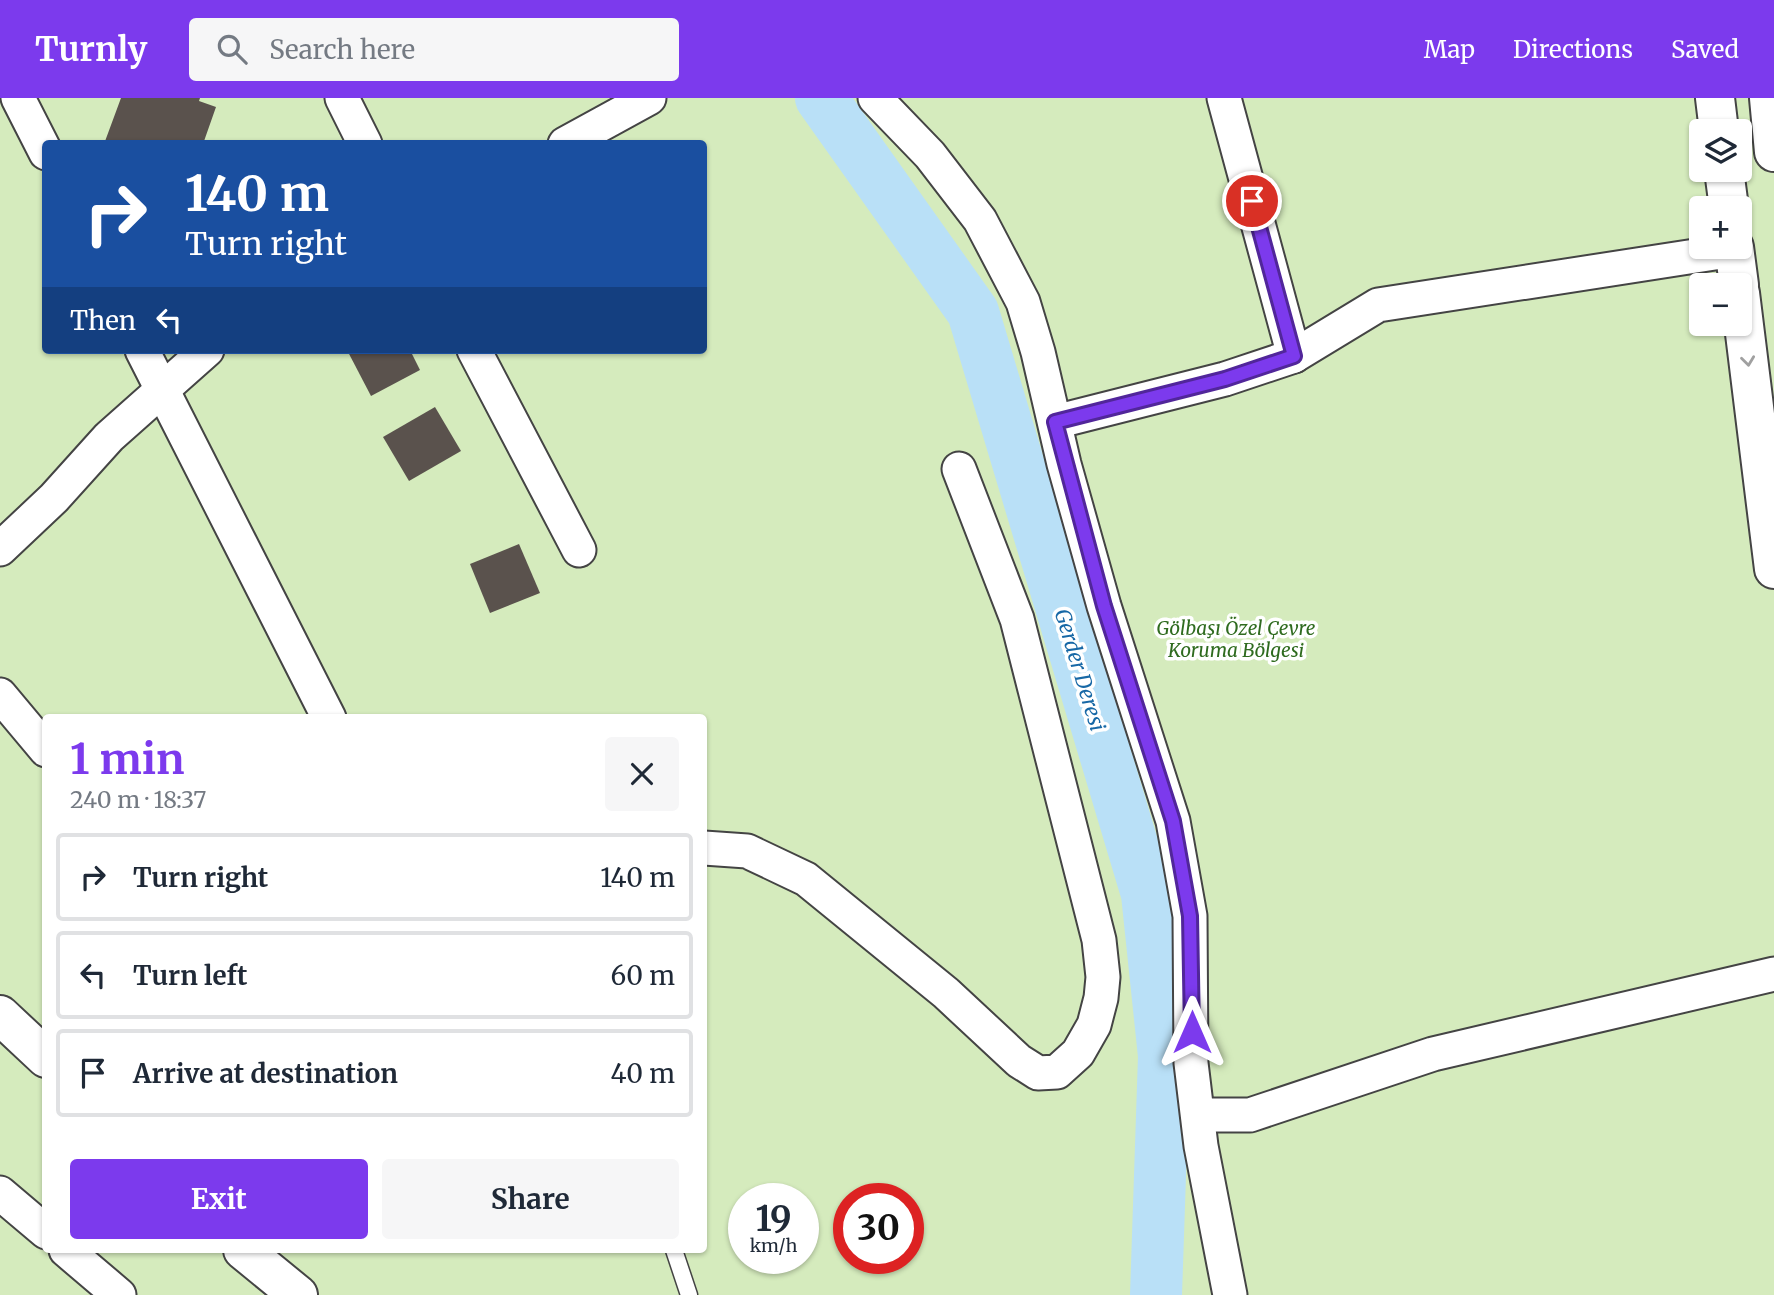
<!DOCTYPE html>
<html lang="en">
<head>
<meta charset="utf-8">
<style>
  body { margin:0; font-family:Merriweather,serif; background:#f6f6f7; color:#1f2937; height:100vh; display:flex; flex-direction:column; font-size:26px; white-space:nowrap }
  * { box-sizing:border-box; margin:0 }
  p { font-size:23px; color:#747a83 }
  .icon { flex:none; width:38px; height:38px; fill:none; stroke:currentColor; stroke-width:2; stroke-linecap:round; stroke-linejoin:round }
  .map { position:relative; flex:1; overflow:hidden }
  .details { position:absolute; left:42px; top:616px; width:665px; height:539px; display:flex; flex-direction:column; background:#fff; border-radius:7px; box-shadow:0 2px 5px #0004 }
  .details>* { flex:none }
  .top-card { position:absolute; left:42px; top:42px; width:665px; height:214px; border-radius:7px; box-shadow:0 2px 5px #0004; background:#1a4fa0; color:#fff; overflow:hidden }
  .fabs { position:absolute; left:1689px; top:21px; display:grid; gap:14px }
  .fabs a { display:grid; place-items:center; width:63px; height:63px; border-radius:7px; background:#fff; box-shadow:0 2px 5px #0004; font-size:35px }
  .speed { position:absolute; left:728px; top:1085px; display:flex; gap:14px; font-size:35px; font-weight:700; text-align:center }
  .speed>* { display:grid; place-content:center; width:91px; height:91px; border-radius:50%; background:#fff; box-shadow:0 2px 5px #0004; line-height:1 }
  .speed small { font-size:18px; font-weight:400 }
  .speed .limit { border:10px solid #d22; background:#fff; color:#111 }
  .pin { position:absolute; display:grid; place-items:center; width:60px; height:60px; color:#fff; margin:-30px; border:4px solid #fff; border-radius:50%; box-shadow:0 2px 7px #0007 }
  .me { position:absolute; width:77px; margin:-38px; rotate:0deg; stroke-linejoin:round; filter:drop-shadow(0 0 5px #0008) }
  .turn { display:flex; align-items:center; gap:24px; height:147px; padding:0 28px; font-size:32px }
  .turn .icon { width:91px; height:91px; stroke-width:2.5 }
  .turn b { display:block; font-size:49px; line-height:60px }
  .then { display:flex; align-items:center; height:66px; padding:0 28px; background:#0003; gap:14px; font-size:26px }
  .round { display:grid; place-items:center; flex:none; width:74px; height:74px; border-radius:7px; background:#f6f6f7 }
  .overview { display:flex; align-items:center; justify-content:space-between; height:119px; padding:0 28px }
  h1 { font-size:42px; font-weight:700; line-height:52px; color:#7c3aed }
  .action { display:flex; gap:14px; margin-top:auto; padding:14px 28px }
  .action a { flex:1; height:80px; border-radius:7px; background:#7c3aed; color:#fff; font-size:28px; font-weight:700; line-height:80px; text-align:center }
  .action a+a { background:#f6f6f7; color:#1f2937 }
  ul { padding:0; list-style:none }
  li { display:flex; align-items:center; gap:21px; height:88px; margin:0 14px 10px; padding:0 14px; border:4px solid #e0e1e3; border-radius:7px }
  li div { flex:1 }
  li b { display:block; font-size:26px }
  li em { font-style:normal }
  header { display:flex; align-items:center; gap:42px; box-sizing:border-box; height:98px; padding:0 35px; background:#7c3aed; color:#fff }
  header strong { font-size:33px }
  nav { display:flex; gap:38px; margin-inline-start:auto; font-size:24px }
  .search { width:490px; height:63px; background:#f6f6f7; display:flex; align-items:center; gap:18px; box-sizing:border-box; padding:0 24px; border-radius:7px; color:#747a83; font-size:26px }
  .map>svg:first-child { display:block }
  .green { fill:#d5ebbd; fill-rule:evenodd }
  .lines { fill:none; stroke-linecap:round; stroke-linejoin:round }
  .river { stroke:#b9e0f7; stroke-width:52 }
  .building { fill:#5a524d }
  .service-casing { stroke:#444; stroke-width:19 }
  .minor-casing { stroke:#444; stroke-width:37 }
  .tertiary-casing { stroke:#444; stroke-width:42 }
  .service { stroke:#fff; stroke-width:16 }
  .minor { stroke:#fff; stroke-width:33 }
  .tertiary { stroke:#fff; stroke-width:38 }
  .oneway { stroke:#a0a0a0 }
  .route-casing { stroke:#51269a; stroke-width:18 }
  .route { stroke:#7c3aed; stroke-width:12 }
  .labels { text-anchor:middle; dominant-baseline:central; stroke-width:7; stroke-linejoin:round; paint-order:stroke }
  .park-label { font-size:19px; font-style:italic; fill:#2f6b1f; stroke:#fff }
  .water-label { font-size:21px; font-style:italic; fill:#1768a6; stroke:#fff }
</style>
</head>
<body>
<header>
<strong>Turnly</strong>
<div class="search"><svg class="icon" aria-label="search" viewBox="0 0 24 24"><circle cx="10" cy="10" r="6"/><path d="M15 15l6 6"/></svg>Search here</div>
<nav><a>Map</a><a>Directions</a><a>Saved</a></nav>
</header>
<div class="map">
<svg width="1774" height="1197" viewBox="0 0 1774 1197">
  <rect width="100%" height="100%" fill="#fffdf5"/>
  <path class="green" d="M 0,0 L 1774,0 L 1774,1197 L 0,1197 ZM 1701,33 L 1740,33 L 1740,72 L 1701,72 ZM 46,46 L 704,46 L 704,252 L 46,252 ZM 1701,110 L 1740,110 L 1740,149 L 1701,149 ZM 1701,187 L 1740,187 L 1740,226 L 1701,226 ZM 46,620 L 704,620 L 704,1152 L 46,1152 ZM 744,1101 L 803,1101 L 803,1160 L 744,1160 ZM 849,1101 L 908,1101 L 908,1160 L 849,1160 Z"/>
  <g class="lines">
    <path class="river" d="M 821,0 L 973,214 L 1147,796 L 1164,958 L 1156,1197"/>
  </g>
  <g class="building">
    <path d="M 121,0 L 200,0 L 199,3 L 216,9 L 203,46 L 104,46 Z"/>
    <path d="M 347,252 L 410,252 L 420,272 L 371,298 Z"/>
    <path d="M 435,309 L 461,353 L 409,383 L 383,339 Z"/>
    <path d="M 519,446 L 540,495 L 490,515 L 470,466 Z"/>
  </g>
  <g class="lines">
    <g class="service-casing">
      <path id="service" d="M 674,1152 L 689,1197"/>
    </g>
    <g class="minor-casing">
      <g id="minor">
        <path d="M 18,0 L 46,55"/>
        <path d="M 342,0 L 365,46"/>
        <path d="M 875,0 L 930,57 L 980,122 L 1023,204 L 1038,254 L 1064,366 L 1104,508 L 1173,723 L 1190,818 L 1191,965 L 1201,1048 L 1230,1197"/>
        <path d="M 1224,0 L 1294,258"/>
        <path d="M 565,46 L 649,0"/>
        <path d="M 142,252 L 329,620"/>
        <path d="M 474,252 L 579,452"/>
        <path d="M 1055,324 L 1225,281 L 1294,258 L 1378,207 L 1734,152"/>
        <path d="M 0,451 L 54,400 L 109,339 L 207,252"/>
        <path d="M 0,597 L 46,652"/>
        <path d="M 704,750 L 747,753 L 806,781 L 946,895 L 1019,963 L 1038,975 L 1057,974 L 1078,955 L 1094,927 L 1101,900 L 1103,879 L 1099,842 L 1017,521 L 959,371"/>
        <path d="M 1198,1017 L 1250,1017 L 1433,956 L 1774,876"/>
        <path d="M 0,1095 L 46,1134"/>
        <path d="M 66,1152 L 119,1197"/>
      </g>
    </g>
    <g class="tertiary-casing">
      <g id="tertiary">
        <path d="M 1715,0 L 1719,33"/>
        <path d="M 1769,0 L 1774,54"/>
        <path d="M 1724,72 L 1729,110"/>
        <path d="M 1734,149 L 1739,187"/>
        <path d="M 1740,195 L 1774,471"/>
        <path d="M 0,917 L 46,960"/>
        <path d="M 243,1152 L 298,1197"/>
      </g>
    </g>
    <use href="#service" class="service"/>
    <use href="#minor" class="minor"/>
    <use href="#tertiary" class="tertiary"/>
  </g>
  <defs><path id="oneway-chevron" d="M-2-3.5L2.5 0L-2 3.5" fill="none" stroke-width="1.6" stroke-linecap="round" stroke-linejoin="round" transform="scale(1.75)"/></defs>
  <use class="oneway" href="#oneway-chevron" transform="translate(1748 263) rotate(83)"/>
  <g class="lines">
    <g class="route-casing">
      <path id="route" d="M 1192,934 L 1190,818 L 1173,723 L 1104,508 L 1055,324 L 1225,281 L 1294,258 L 1252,103"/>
    </g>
    <use href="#route" class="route"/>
  </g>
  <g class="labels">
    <g class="park-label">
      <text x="1236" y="530">Gölbaşı Özel Çevre<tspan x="1236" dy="22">Koruma Bölgesi</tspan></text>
    </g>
    <g class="water-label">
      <text transform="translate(1080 572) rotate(73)">Gerder Deresi</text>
    </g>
  </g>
</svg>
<div class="fabs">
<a><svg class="icon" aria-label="layers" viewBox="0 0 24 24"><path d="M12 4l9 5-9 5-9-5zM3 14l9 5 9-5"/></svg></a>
<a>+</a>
<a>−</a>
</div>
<div class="speed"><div>19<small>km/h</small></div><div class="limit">30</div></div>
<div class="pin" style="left:1252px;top:103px;background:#d93025"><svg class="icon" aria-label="arrive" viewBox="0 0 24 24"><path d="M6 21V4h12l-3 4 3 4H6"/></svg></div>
<svg class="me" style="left:1192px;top:934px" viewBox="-20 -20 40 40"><path d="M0-17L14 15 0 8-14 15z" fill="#7c3aed" stroke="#fff" stroke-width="4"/></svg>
<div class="top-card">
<div class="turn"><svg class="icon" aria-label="right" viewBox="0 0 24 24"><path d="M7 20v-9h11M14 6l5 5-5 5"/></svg><div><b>140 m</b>Turn right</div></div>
<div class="then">Then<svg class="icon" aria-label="left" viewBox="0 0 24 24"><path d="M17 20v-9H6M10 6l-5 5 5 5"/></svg></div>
</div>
<section class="details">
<div class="overview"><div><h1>1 min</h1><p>240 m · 18:37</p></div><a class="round"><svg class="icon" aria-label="close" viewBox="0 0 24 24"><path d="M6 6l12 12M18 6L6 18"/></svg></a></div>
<ul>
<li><svg class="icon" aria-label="right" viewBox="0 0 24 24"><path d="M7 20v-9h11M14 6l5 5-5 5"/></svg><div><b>Turn right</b></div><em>140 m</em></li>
<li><svg class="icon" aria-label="left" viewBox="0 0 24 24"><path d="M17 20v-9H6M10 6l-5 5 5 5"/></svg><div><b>Turn left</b></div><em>60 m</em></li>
<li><svg class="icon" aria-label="arrive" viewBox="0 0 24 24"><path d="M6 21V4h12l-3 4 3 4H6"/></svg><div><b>Arrive at destination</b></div><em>40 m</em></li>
</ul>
<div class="action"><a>Exit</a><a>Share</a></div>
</section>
</div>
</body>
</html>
